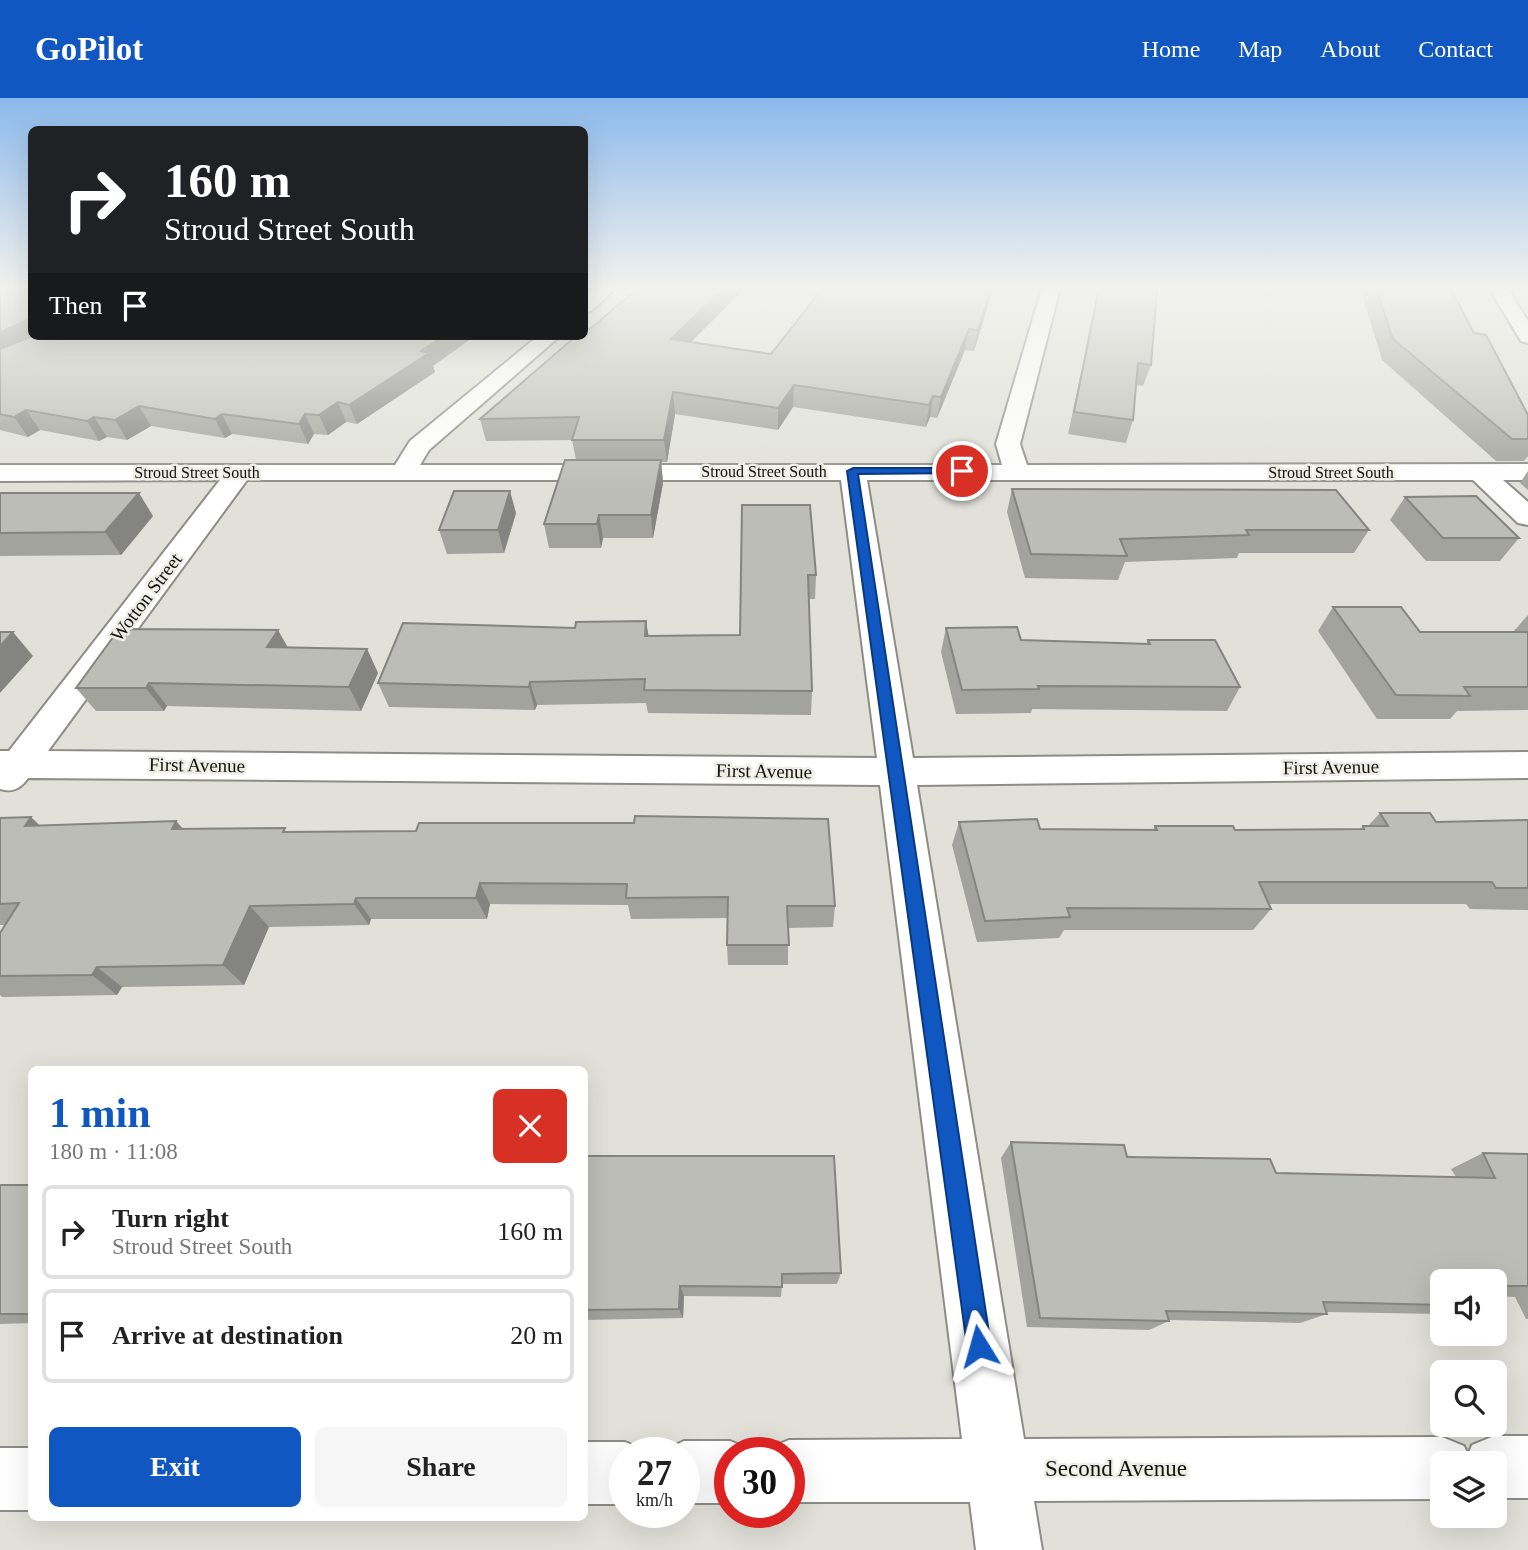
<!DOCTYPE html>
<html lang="en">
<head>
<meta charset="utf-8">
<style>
  body { margin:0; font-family:Georgia,serif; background:#f6f6f6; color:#222; height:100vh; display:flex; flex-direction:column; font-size:26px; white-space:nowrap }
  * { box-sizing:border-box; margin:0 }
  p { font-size:23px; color:#767676 }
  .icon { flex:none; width:38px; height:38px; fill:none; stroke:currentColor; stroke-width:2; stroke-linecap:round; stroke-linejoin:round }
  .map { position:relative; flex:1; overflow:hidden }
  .side { position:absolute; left:28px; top:968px; width:560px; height:455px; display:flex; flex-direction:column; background:#fff; border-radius:10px; box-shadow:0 7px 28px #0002 }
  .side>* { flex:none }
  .banner { position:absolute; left:28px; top:28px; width:560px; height:214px; border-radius:10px; box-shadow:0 7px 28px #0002; background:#202124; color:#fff; overflow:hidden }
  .tools { position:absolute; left:1430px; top:1171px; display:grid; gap:14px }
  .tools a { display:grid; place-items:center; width:77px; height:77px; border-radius:10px; background:#fff; box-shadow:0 7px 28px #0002; font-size:35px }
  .speed { position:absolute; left:609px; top:1339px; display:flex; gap:14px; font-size:35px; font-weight:700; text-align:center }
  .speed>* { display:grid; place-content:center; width:91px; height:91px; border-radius:50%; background:#fff; box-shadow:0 7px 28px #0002; line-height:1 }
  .speed small { font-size:18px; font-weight:400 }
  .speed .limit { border:10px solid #d22; background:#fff; color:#111 }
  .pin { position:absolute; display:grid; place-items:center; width:60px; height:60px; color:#fff; margin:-30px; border:4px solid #fff; border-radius:50%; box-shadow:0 2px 7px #0007 }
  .me { position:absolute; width:77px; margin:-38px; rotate:352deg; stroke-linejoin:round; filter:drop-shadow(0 0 5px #0008) }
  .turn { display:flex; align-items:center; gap:24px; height:147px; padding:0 21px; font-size:32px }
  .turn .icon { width:91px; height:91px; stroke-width:2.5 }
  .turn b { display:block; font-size:49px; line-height:60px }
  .then { display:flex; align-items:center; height:66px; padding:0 21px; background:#0003; gap:14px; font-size:26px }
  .round { display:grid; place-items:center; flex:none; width:74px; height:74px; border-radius:10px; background:#f6f6f6 }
  .head { display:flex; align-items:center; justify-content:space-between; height:119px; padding:0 21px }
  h1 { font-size:42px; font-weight:700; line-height:52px; color:#1057c1 }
  .cta { display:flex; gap:14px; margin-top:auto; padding:14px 21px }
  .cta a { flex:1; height:80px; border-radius:10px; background:#1057c1; color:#fff; font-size:28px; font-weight:700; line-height:80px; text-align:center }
  .cta a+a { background:#f6f6f6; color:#222 }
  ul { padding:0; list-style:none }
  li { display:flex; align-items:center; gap:21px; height:94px; margin:0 14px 10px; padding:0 7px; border:4px solid #e0e0e0; border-radius:10px }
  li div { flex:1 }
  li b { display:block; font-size:26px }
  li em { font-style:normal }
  header { display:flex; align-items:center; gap:42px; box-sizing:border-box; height:98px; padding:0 35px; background:#1057c1; color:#fff }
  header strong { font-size:33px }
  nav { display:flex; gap:38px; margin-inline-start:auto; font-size:24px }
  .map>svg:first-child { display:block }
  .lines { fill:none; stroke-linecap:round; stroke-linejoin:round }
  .minor-casing { stroke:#8d8d87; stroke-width:4 }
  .minor { fill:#fff; fill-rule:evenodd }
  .wall { fill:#a3a39d }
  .shaded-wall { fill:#848480 }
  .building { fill:#bdbdb7; stroke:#848480; stroke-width:2 }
  .route { fill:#1057c1; stroke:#0a397d; stroke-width:2 }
  .labels { text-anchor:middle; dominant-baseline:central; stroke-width:5; stroke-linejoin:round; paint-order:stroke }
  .far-street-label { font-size:16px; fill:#12120f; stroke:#eeeee7 }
  .street-label { font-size:19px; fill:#12120f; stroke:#eeeee7 }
  .near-street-label { font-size:23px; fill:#12120f; stroke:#eeeee7 }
</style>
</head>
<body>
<header>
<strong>GoPilot</strong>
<nav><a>Home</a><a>Map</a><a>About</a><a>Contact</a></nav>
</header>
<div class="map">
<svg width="1528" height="1452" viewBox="0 0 1528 1452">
  <rect width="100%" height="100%" fill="#e1e1da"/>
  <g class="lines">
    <g class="minor-casing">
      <g id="minor">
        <path d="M 595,190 L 616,190 L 591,213 L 584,215 L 584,199 Z"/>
        <path d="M 1042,190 L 1060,190 L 1020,346 L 1027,367 L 1528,366 L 1528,382 L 1503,382 L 1528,404 L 1528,427 L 1518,425 L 1473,382 L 867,382 L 913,660 L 1528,654 L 1528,680 L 917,687 L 1024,1341 L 1442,1339 L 1464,1348 L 1468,1357 L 1472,1347 L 1494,1338 L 1528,1338 L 1528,1400 L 1494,1400 L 1494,1365 L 1442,1365 L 1442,1401 L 1034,1403 L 1042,1452 L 976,1452 L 970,1404 L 789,1404 L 789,1354 L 765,1354 L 767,1351 L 789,1342 L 962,1341 L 880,687 L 28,680 C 21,690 13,695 0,691 L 0,653 L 9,653 L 220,382 L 0,383 L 0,367 L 395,367 L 410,343 L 538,238 L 560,238 L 429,352 L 420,367 L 1002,367 L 996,346 ZM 247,382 L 841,382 L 877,660 L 48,653 Z"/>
        <path d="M 1489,190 L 1507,190 L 1528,223 L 1528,245 L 1521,243 Z"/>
        <path d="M 684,1343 L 730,1343 L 752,1352 L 753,1354 L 730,1354 L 730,1405 L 684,1405 L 684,1354 L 661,1354 Z"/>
        <path d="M 584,1344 L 625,1344 L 647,1353 L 625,1354 L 625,1406 L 584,1406 Z"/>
        <rect x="0" y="1350" width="32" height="62"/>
      </g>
    </g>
    <use href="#minor" class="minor"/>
  </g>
  <g class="wall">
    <path d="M 0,190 L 32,238 L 433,268 L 435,274 L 357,326 L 346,324 L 328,337 L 314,336 L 308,346 L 232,336 L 225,340 L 151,328 L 127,342 L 107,339 L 99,343 L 40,332 L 28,339 L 0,332 Z"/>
    <path d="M 745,190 L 691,244 L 771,256 L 823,190 L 993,190 L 974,253 L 965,252 L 937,320 L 930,319 L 926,329 L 793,309 L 778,332 L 675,316 L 667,364 L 661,364 L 663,385 L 653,440 L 603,440 L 601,450 L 549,450 L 544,426 L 576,362 L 572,342 L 486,343 L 480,321 L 590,231 Z"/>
    <path d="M 1099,190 L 1151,267 L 1143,288 L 1136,287 L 1133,322 L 1126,345 L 1068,336 Z"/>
    <path d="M 1360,190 L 1450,190 L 1474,235 L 1528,317 L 1528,358 L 1524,363 L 1496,363 L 1382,262 Z"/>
    <path d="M 1528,373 L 1528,392 L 1520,385 Z"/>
    <path d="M 1012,391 L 1369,432 L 1354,455 L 1239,455 L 1237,460 L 1125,464 L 1118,482 L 1025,480 L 1007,414 Z"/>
    <path d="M 0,395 L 153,418 L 121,457 L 0,458 Z"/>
    <path d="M 1405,399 L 1519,440 L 1500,463 L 1426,463 L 1390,422 Z"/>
    <path d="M 742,407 L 816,477 L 815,501 L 809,501 L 812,593 L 811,617 L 648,615 L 646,605 L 537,607 L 535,612 L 389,609 L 378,585 L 575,530 L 646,523 L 648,538 L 740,537 Z"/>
    <path d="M 516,415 L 504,455 L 447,456 L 439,432 Z"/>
    <path d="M 1333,509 L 1420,534 L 1513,534 L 1528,517 L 1528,612 L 1457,613 L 1450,621 L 1377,621 L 1318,533 Z"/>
    <path d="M 946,530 L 1021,542 L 1146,546 L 1148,542 L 1240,589 L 1227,613 L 1032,611 L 1031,615 L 956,616 L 941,554 Z"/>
    <path d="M 288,550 L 367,551 L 378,575 L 361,613 L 167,608 L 164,613 L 96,613 L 76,590 Z"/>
    <path d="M 1380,715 L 1436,724 L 1528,722 L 1528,812 L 1470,811 L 1466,806 L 1269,806 L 1271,811 L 1253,832 L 1064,832 L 1059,840 L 977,844 L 952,747 L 959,724 L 1040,731 L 1153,732 L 1155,728 L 1235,732 L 1360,731 L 1363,728 L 1368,728 Z"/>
    <path d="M 0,720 L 39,727 L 288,734 L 835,808 L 833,829 L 788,830 L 788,867 L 728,867 L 727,847 L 727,820 L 631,821 L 628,807 L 490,806 L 487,821 L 371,821 L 369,827 L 269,829 L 244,887 L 122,889 L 117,897 L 2,899 L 0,897 L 0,835 L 5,827 L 0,827 Z"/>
    <path d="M 1011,1044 L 1276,1075 L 1456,1079 L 1451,1071 L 1483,1055 L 1528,1056 L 1528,1221 L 1526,1221 L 1515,1199 L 1494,1198 L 1494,1183 L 1442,1183 L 1442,1216 L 1440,1216 L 1327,1214 L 1327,1216 L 1300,1225 L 1169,1222 L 1169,1223 L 1149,1232 L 1027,1229 L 1001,1060 Z"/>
    <path d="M 584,1058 L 841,1175 L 837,1186 L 782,1186 L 781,1199 L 684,1198 L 683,1220 L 584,1222 Z"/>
    <path d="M 0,1087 L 32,1087 L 32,1225 L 0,1226 Z"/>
  </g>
  <g class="shaded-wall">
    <path d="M 724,190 L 745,190 L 673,262 L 671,241 Z"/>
    <path d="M 991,190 L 993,191 L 974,253 L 978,232 Z"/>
    <path d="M 32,220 L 32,238 L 0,258 L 0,234 Z"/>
    <path d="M 969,231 L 965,252 L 937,320 L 941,299 Z"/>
    <path d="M 444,238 L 475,238 L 433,268 L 435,274 L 357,326 L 349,307 Z"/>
    <path d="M 794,287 L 793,309 L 778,332 L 778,310 Z"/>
    <path d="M 673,294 L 675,316 L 667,364 L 664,342 Z"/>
    <path d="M 933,298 L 930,319 L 926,329 L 929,307 Z"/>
    <path d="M 338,304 L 346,324 L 328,337 L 319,317 Z"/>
    <path d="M 139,308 L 151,328 L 127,342 L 115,322 Z"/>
    <path d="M 26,312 L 40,332 L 28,339 L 14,319 Z"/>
    <path d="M 222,316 L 232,336 L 225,340 L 215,321 Z"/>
    <path d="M 305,316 L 314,336 L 308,346 L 299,326 Z"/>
    <path d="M 94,319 L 107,339 L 99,343 L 87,323 Z"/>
    <path d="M 661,362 L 663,385 L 653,440 L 651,417 Z"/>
    <path d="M 510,393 L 516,415 L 504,455 L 498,432 Z"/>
    <path d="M 139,395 L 153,418 L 121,457 L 105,434 Z"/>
    <path d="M 599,417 L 603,440 L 601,450 L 597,426 Z"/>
    <path d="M 646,523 L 650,546 L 645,538 Z"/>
    <path d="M 278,532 L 291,555 L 267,549 Z"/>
    <path d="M 13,534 L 33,558 L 0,595 L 0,548 Z"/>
    <path d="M 367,551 L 378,575 L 361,613 L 349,589 Z"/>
    <path d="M 530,584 L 537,607 L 535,612 L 529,589 Z"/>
    <path d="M 149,585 L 167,608 L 164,613 L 146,590 Z"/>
    <path d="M 31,719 L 55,742 L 25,728 Z"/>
    <path d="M 176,723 L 196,745 L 172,731 Z"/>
    <path d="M 480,785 L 490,806 L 487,821 L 476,800 Z"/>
    <path d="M 356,800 L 371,821 L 369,827 L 354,806 Z"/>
    <path d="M 250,808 L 269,829 L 244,887 L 223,867 Z"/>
    <path d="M 97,869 L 122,889 L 117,897 L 92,877 Z"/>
    <path d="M 680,1188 L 684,1198 L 683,1220 L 679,1211 Z"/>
  </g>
  <g class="building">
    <path d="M 0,190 L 32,190 L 32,220 L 0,234 Z"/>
    <path d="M 638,190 L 724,190 L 671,241 L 771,256 L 823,190 L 991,190 L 978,232 L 969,231 L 941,299 L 933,298 L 929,307 L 794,287 L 778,310 L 673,294 L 664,342 L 572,342 L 579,319 L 480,321 L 576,238 L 584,238 L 585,230 L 590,231 Z"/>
    <path d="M 1099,190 L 1157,190 L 1151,267 L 1138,265 L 1133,322 L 1074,314 Z"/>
    <path d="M 1376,190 L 1450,190 L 1474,235 L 1486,237 L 1528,317 L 1528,341 L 1512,341 L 1393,241 Z"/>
    <path d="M 33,238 L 444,238 L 421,253 L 429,255 L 349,307 L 338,304 L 319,317 L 305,316 L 299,326 L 222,316 L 215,321 L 139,308 L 115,322 L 94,319 L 87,323 L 26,312 L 14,319 L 0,316 L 0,251 Z"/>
    <path d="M 565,362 L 661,362 L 651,417 L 599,417 L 597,426 L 544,426 Z"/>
    <path d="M 1012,391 L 1336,392 L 1369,432 L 1246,432 L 1249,437 L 1120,441 L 1127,458 L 1031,456 Z"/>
    <path d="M 454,393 L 510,393 L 498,432 L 439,432 Z"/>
    <path d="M 0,395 L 139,395 L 105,434 L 0,435 Z"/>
    <path d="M 1476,398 L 1519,440 L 1443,440 L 1405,399 Z"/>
    <path d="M 742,407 L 810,407 L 816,477 L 808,477 L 812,593 L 644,592 L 645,581 L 530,584 L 529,589 L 378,585 L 403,525 L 575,530 L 576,524 L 646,523 L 645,538 L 740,537 Z"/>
    <path d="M 1333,509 L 1401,509 L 1420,534 L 1528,534 L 1528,589 L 1464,589 L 1470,598 L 1396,597 Z"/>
    <path d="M 1017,529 L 1021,542 L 1150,546 L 1148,542 L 1215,542 L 1240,589 L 1038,588 L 1039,591 L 962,592 L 946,530 Z"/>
    <path d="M 119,531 L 278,532 L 267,549 L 367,551 L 349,589 L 149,585 L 146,590 L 76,590 Z"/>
    <path d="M 0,534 L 13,534 L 0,548 Z"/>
    <path d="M 1380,715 L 1430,715 L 1436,724 L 1528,722 L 1528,790 L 1496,790 L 1492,784 L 1259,784 L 1271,811 L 1067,810 L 1070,819 L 985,823 L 959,724 L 1037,721 L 1040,731 L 1157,732 L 1155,728 L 1233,728 L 1235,732 L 1364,731 L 1363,728 L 1388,728 Z"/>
    <path d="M 635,718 L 828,721 L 835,808 L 787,808 L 789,847 L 727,847 L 728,799 L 626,800 L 627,786 L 480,785 L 476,800 L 356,800 L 354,806 L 250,808 L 223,867 L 97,869 L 92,877 L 0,878 L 0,835 L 19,805 L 0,806 L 0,720 L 31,719 L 25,728 L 176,723 L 172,731 L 285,730 L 283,734 L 416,733 L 419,725 L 634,725 Z"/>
    <path d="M 1011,1044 L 1124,1047 L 1127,1059 L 1270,1061 L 1276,1075 L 1495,1080 L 1483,1055 L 1528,1056 L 1528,1188 L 1494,1188 L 1494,1183 L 1442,1183 L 1442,1207 L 1323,1204 L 1327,1216 L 1166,1213 L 1169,1223 L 1040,1220 Z"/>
    <path d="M 584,1058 L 834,1058 L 841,1175 L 782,1176 L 782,1189 L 680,1188 L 679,1211 L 584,1212 Z"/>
    <rect x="0" y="1087" width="32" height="129"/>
  </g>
  <linearGradient id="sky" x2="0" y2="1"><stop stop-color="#8bb9ec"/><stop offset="0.48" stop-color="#f2f2ee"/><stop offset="1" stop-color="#f2f2ee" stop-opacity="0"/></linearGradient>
  <rect width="1528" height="393" fill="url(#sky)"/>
  <path class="route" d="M 962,370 L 967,373 L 966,375 L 858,376 L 991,1248 L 988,1257 L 979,1260 L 971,1257 L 967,1248 L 847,373 L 853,370 Z"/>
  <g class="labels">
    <g class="far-street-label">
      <text x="764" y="373">Stroud Street South</text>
      <text x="197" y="374">Stroud Street South</text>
      <text x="1331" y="374">Stroud Street South</text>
    </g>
    <g class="street-label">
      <text transform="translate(146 499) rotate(-53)">Wotton Street</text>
      <text transform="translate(197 667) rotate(1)">First Avenue</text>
      <text transform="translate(1331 669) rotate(-1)">First Avenue</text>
      <text transform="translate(764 673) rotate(1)">First Avenue</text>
    </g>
    <g class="near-street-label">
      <text x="1116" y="1370">Second Avenue</text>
    </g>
  </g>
</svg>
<div class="tools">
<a><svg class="icon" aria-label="sound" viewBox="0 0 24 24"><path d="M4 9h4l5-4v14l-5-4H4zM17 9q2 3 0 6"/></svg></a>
<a><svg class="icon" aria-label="search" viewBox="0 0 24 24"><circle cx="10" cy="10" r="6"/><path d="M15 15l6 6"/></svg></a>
<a><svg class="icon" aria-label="layers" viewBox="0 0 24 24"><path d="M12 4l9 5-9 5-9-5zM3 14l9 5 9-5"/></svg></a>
</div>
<div class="speed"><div>27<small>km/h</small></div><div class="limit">30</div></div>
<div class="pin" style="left:962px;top:373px;background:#d93025"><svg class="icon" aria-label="arrive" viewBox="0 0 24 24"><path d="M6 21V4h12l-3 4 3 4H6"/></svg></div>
<svg class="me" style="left:979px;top:1248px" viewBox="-20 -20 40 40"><path d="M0-17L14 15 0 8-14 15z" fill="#1057c1" stroke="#fff" stroke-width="4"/></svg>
<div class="banner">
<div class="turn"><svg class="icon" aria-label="right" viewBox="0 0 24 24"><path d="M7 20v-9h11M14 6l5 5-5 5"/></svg><div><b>160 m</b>Stroud Street South</div></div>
<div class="then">Then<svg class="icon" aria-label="arrive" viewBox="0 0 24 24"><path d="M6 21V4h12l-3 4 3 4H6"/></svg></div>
</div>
<section class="side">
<div class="head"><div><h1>1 min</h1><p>180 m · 11:08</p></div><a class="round" style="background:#d93025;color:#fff"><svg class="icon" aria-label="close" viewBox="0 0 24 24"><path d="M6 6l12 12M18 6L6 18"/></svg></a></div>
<ul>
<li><svg class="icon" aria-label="right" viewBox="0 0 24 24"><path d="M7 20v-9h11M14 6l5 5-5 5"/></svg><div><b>Turn right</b><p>Stroud Street South</p></div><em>160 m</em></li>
<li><svg class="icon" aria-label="arrive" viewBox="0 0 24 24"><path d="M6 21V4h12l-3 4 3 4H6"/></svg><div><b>Arrive at destination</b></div><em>20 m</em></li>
</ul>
<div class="cta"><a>Exit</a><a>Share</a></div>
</section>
</div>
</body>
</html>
